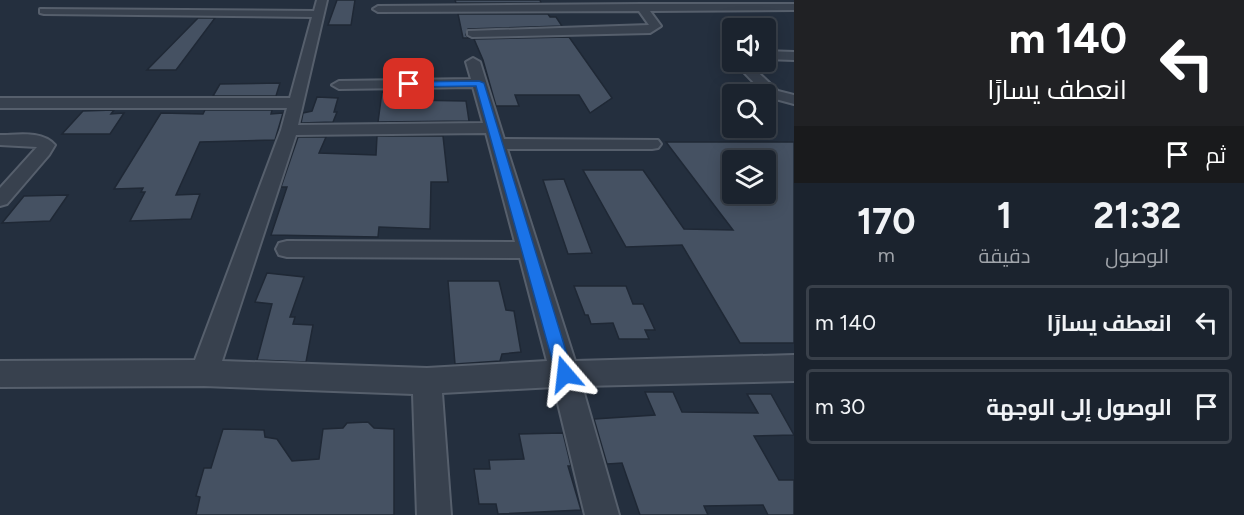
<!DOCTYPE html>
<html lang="ar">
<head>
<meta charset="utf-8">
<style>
  body { margin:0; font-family:Figtree,Cairo,sans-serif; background:#242b36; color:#f1f3f6; direction:rtl; height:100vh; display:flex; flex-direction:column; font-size:22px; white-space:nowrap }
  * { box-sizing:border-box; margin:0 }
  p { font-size:20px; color:#a0a4aa }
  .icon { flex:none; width:33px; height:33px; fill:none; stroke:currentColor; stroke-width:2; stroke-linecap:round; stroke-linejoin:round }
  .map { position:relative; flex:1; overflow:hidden; direction:ltr }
  .drawer { display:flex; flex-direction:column; background:#1b232e; width:450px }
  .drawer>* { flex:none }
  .banner { background:#202124; color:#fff; overflow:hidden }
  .controls { position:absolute; left:722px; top:18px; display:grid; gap:12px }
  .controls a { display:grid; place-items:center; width:54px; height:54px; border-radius:6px; background:#1b232e; box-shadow:0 3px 15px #0003,0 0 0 2px #39404a; font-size:30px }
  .pin { position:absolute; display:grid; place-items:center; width:51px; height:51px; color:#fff; margin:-26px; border-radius:12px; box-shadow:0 3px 9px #0006 }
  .me { position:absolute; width:66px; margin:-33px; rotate:343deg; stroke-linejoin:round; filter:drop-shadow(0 0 4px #0008) }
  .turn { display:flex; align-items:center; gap:21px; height:126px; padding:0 18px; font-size:27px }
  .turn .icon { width:78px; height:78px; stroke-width:2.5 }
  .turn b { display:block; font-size:42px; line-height:51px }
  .then { display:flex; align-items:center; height:57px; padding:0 18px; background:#0003; gap:12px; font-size:22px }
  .eta { display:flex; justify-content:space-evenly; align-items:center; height:102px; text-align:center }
  .eta b { font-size:36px; font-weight:700; line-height:42px }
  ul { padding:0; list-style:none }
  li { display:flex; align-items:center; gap:18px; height:75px; margin:0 12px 9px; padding:0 6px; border:3px solid #39404a; border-radius:6px }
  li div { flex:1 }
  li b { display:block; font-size:22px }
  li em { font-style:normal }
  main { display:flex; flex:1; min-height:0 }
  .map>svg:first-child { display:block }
  .building { fill:#455162; stroke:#1f2835; stroke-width:1.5; fill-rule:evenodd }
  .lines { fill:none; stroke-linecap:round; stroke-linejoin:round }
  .minor-casing { stroke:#565f6c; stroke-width:4 }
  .minor { fill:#38414e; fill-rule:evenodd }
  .route { fill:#1a73e8; stroke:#114b97; stroke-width:1.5 }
</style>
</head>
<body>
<main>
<section class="drawer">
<div class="banner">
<div class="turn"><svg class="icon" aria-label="left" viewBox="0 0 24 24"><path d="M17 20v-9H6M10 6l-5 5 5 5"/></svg><div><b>140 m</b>انعطف يسارًا</div></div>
<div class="then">ثم<svg class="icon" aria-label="arrive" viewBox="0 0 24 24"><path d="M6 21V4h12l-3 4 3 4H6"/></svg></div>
</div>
<div class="eta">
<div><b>21:32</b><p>الوصول</p></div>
<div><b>1</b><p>دقيقة</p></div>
<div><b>170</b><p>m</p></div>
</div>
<ul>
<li><svg class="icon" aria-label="left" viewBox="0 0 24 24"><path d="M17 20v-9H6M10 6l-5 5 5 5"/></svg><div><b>انعطف يسارًا</b></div><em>140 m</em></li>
<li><svg class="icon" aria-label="arrive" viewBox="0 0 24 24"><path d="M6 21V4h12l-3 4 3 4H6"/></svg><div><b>الوصول إلى الوجهة</b></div><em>30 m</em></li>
</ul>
</section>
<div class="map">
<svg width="794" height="515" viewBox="0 0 794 515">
  <rect width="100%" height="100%" fill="#242f3e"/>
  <g class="building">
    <path d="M 337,0 L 355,0 L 351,25 L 328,25 Z"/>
    <path d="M 455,0 L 540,0 L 541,3 L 456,3 Z"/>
    <path d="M 458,14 L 548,14 L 550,17 L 556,17 L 562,26 L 468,29 L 466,35 L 469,38 L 463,38 Z"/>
    <path d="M 198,18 L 215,18 L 176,70 L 147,70 Z"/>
    <path d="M 569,37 L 612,98 L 590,113 L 579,95 L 515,95 L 519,106 L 496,106 L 483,60 L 474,39 Z"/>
    <path d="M 280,83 L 276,96 L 213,96 L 220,84 Z"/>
    <path d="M 382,92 L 409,93 L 408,100 L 466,101 L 469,121 L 378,122 Z"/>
    <path d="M 317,97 L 338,98 L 334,112 L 337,112 L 333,122 L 301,123 L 303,113 L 312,111 Z"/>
    <path d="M 114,110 L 111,114 L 124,113 L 110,134 L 62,134 L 83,111 Z"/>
    <path d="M 205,110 L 272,110 L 271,114 L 283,113 L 275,140 L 200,142 L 176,195 L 200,194 L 191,219 L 130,221 L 145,192 L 141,192 L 143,188 L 114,189 L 161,113 L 203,114 Z"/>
    <path d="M 377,136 L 443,136 L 448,182 L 431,182 L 430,229 L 379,227 L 378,237 L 271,235 L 287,187 L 281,187 L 298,137 L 326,137 L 319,153 L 376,155 Z"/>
    <path d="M 666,142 L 794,142 L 794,343 L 740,343 L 682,245 L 626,247 L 583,170 L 643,170 L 684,229 L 733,230 ZM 732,160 L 765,160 L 765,194 L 732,194 Z"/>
    <path d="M 564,179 L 592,253 L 568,254 L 543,180 Z"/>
    <path d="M 68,195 L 50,221 L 2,223 L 24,196 Z"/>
    <path d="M 267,273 L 304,277 L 290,317 L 295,317 L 293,324 L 313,325 L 306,362 L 257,360 L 272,304 L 255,302 Z"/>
    <path d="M 448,281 L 499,281 L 506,310 L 514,311 L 521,352 L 502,354 L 500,361 L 455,364 Z"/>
    <path d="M 574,286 L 626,286 L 633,304 L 643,304 L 655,330 L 645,330 L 649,339 L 619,339 L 613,323 L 591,324 L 588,315 L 585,315 Z"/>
    <path d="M 645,392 L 673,392 L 682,412 L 758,413 L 747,394 L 771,394 L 794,435 L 754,436 L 779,480 L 794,480 L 794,515 L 768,515 L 763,505 L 704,506 L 708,515 L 640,515 L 622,463 L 607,464 L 594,419 L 655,415 Z"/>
    <path d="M 368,422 L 374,428 L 394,429 L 394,515 L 196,515 L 200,497 L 196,496 L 204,468 L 211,468 L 223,429 L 264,430 L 265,437 L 277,439 L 292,461 L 319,459 L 323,429 L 343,428 L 347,423 Z"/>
    <path d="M 563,433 L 571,466 L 568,466 L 581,510 L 498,514 L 496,504 L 479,504 L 474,469 L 490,469 L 489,460 L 524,459 L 519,434 Z"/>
  </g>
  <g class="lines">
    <g class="minor-casing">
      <g id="minor">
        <path d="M 317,0 L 327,0 L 298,125 L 483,123 L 473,87 L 339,89 L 332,85 L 339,81 L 471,79 L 466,62 L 473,58 L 480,62 L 504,139 L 658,140 L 661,144 L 658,148 L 652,149 L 507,149 L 575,361 L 794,355 L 794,381 L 582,386 L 619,515 L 585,515 L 554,387 L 442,393 L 451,515 L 417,515 L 413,394 L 204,386 L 0,387 L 0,361 L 195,360 L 281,130 L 287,108 L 0,108 L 0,98 L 290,98 L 312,17 L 44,14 L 40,13 L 40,9 L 314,11 ZM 486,133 L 515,242 L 287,241 L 279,243 L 276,249 L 279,255 L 287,257 L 520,258 L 547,361 L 427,368 L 222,361 L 296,135 Z"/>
        <path d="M 642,4 L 794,4 L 794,10 L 650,11 L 661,26 L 650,33 L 472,37 L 468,35 L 468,31 L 649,25 L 639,11 L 378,12 L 373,9 L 378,6 Z"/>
        <path d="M 765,51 L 794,52 L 794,60 L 765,59 Z"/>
        <path d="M 734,62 L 747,62 L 778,91 L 794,95 L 794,104 L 768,97 Z"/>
        <path d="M 0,135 C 17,135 42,130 55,145 L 49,155 L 7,204 L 0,206 L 0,188 L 37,147 L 0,145 Z"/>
      </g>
    </g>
    <use href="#minor" class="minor"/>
  </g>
  <path class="route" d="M 479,81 L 484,83 L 573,374 L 571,380 L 565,382 L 559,380 L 556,374 L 476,86 L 409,87 L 405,84 L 409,82 Z"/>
</svg>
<div class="controls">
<a><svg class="icon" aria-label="sound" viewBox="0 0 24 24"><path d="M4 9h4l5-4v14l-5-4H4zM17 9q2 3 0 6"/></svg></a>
<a><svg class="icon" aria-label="search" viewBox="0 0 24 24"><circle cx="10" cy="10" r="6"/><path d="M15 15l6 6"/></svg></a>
<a><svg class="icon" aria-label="layers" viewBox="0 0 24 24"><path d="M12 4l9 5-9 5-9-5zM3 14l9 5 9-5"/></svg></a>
</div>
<div class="pin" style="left:409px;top:84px;background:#d93025"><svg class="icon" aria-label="arrive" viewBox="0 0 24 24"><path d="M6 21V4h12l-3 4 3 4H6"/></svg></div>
<svg class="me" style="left:565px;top:374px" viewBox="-20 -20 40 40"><path d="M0-17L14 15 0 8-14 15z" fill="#1a73e8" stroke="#fff" stroke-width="4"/></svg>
</div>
</main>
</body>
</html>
